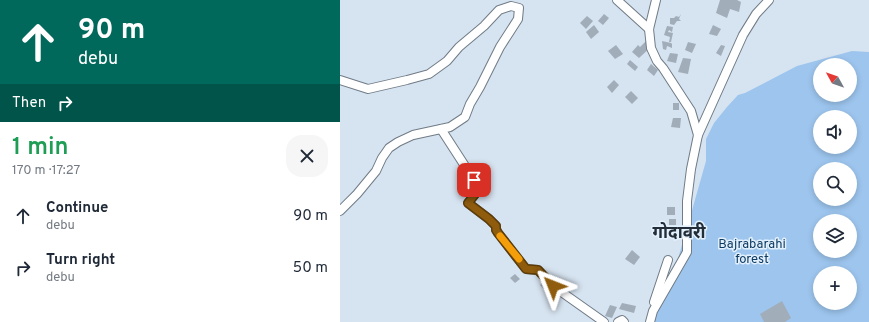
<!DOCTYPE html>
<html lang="en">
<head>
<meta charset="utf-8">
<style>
  body { margin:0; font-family:Overpass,"Noto Sans Devanagari",sans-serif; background:#f6f6f7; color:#1f2937; height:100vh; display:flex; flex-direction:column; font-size:15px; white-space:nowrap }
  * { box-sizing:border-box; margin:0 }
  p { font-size:13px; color:#747a83 }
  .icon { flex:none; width:22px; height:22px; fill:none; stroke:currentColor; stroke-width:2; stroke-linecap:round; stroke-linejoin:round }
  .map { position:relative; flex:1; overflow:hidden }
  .drawer { display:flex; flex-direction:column; background:#fff; width:340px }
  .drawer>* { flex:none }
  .banner { background:#00695c; color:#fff; overflow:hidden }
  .needle { width:26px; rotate:310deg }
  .fabs { position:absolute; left:473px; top:58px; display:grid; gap:8px }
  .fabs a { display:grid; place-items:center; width:44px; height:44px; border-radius:50%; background:#fff; box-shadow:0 2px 6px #0003; font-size:20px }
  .pin { position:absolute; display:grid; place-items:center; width:34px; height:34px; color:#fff; margin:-17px; border-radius:8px; box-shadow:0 2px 6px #0006 }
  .me { position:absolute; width:44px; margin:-22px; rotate:315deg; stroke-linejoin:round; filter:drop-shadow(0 0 3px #0008) }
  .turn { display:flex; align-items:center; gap:14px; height:84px; padding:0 12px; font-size:18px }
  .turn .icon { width:52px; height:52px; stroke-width:2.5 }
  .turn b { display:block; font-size:28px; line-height:34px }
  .then { display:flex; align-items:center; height:38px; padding:0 12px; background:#0003; gap:8px; font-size:15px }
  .round { display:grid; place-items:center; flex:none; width:42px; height:42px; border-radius:16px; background:#f6f6f7 }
  .summary { display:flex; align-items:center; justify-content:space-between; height:68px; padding:0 12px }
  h1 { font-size:24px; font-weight:600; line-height:30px; color:#1e9e55 }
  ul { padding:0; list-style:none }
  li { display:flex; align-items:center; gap:12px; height:52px; padding:0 12px }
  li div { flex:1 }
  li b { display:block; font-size:15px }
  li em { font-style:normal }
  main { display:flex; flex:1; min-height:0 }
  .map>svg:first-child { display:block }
  .green { fill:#9dc5ee; fill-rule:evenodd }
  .building { fill:#a2adba }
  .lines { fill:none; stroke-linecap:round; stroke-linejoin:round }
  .minor-casing { stroke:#6f7b86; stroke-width:10 }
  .minor { stroke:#fff; stroke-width:8 }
  .route-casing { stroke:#5d3c08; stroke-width:10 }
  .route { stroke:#8f5c0d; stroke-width:7 }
  .slow { stroke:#f59e0b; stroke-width:7 }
  .labels { text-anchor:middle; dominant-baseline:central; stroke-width:3; stroke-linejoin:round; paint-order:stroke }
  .park-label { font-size:13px; fill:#0d3a61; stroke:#e3f0fd }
  .district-label { font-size:17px; font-weight:bold; fill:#232d37; stroke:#e3f0fd }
</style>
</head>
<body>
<main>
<section class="drawer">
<div class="banner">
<div class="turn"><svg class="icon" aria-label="ahead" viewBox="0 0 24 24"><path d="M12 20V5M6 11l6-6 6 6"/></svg><div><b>90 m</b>debu</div></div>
<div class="then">Then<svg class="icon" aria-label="right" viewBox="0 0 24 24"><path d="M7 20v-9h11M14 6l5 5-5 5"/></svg></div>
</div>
<div class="summary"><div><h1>1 min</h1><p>170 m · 17:27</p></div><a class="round"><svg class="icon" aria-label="close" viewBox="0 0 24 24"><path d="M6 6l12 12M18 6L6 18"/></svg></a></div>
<ul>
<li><svg class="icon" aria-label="ahead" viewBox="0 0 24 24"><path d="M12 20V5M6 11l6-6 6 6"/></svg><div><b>Continue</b><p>debu</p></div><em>90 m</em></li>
<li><svg class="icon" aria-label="right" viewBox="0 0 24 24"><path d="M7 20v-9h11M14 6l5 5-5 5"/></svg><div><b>Turn right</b><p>debu</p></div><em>50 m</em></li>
</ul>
</section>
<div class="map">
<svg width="529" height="322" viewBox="0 0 529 322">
  <rect width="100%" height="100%" fill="#d6e3f0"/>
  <path class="green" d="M 512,51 L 529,52 L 529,322 L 314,322 L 317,312 L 335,269 L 349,221 L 366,161 L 366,139 L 374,123 L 387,107 L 398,95 L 405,93 L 457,66 ZM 480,65 L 510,65 L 510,95 L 480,95 ZM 480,117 L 510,117 L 510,147 L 480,147 ZM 480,169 L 510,169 L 510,199 L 480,199 ZM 480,221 L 510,221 L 510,251 L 480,251 ZM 480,273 L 510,273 L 510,303 L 480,303 Z"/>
  <g class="building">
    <path d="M 380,0 L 397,0 L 401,2 L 399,12 L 390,9 L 387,18 L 376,13 Z"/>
    <path d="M 264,14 L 269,18 L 263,25 L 258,21 Z"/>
    <path d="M 341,14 L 339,19 L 341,21 L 337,21 L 334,25 L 330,24 L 330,18 L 334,18 L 336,16 L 339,17 Z"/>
    <path d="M 247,16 L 253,21 L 246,29 L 240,23 Z"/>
    <path d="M 254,25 L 259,32 L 251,39 L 246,32 Z"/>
    <path d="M 373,25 L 381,29 L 377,36 L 369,34 Z"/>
    <path d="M 327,26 L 333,27 L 332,32 L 329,30 L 328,32 L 333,33 L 331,42 L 329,42 L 330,37 L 324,35 Z"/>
    <path d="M 306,41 L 311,47 L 299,58 L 292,52 L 298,45 L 300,47 Z"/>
    <path d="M 322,41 L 331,43 L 332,44 L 332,48 L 327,46 L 326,50 L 323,49 Z"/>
    <path d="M 348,42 L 356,44 L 352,53 L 345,50 Z"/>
    <path d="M 276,45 L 283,54 L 275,59 L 268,51 Z"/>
    <path d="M 381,45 L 385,46 L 381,56 L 376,53 Z"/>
    <path d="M 330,53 L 338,54 L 336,63 L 327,61 Z"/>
    <path d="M 343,58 L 351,59 L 348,74 L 338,72 Z"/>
    <path d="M 290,60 L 298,67 L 295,71 L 287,64 Z"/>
    <path d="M 311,64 L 318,70 L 314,76 L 307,70 Z"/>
    <path d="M 274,80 L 279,85 L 272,93 L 267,87 Z"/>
    <path d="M 291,91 L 298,98 L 292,104 L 285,97 Z"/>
    <rect x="333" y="103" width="6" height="7"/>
    <path d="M 333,118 L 341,118 L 340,128 L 331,127 Z"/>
    <rect x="327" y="207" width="8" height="8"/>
    <rect x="329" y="219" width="7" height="6"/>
    <path d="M 292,250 L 300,257 L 294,265 L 285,259 Z"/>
    <path d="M 175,274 L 180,279 L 175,283 L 170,278 Z"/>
    <path d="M 207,279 L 213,286 L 207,292 L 200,285 Z"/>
    <path d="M 442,301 L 451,318 L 445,322 L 424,322 L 420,314 Z"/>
    <path d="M 282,303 L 296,306 L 294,313 L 279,309 Z"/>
    <path d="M 270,305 L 277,307 L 272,318 L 265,316 Z"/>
  </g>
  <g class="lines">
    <g class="minor-casing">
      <g id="minor">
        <path d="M 277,0 L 309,29"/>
        <path d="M 0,80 L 28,89 L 67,80 L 89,74 L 107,61 L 119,47 L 144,26 L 159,10 L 171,6 L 179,8 L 178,19 L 160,47 L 140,87 L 130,104 L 125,117 L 110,127 L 73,135 L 58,142 L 49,148 L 42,158 L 36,171 L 17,194 L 0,211"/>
        <path d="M 101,129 L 134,180 L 136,193 L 128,203 L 149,219 L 156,226 L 156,229 L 158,233 L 186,269 L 198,270 L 213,286 L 264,322"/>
        <path d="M 358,135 L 403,35 L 416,14 L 429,0"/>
        <path d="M 314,302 L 328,260"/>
        <path d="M 278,322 L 282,320 L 284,322"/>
        <path d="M 310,322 L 313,311 L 347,252 L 347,201 L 351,169 L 358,135 L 351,111 L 323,68 L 317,61 L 311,48 L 309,29 L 316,0"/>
      </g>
    </g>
    <use href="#minor" class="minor"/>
  </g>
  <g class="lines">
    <g class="route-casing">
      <path id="route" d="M 134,180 L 136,193 L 128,203 L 149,219 L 156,226 L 156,230 L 158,233 L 186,269 L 198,270 L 213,286"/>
    </g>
    <use href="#route" class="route"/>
    <path class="slow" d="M 160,236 L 179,259"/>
  </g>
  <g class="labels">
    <g class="park-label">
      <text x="412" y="245">Bajrabarahi<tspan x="412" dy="15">forest</tspan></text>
    </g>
    <g class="district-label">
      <text x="339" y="234">गोदावरी</text>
    </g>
  </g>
</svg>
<div class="fabs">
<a><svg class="needle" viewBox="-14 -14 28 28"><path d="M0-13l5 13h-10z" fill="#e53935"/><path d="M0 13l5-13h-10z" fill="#747a83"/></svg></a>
<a><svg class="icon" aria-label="sound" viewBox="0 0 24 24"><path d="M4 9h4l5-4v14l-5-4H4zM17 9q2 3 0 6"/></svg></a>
<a><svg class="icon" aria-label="search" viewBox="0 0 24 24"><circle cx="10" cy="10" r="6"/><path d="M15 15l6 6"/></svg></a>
<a><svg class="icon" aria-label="layers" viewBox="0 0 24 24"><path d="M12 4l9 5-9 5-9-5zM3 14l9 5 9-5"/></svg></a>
<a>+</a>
</div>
<div class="pin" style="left:134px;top:180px;background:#d93025"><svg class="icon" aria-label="arrive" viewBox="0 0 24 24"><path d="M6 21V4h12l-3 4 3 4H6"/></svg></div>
<svg class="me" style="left:213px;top:286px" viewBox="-20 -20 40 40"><path d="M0-17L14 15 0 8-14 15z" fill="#8f5c0d" stroke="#fff" stroke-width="4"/></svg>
</div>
</main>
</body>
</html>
